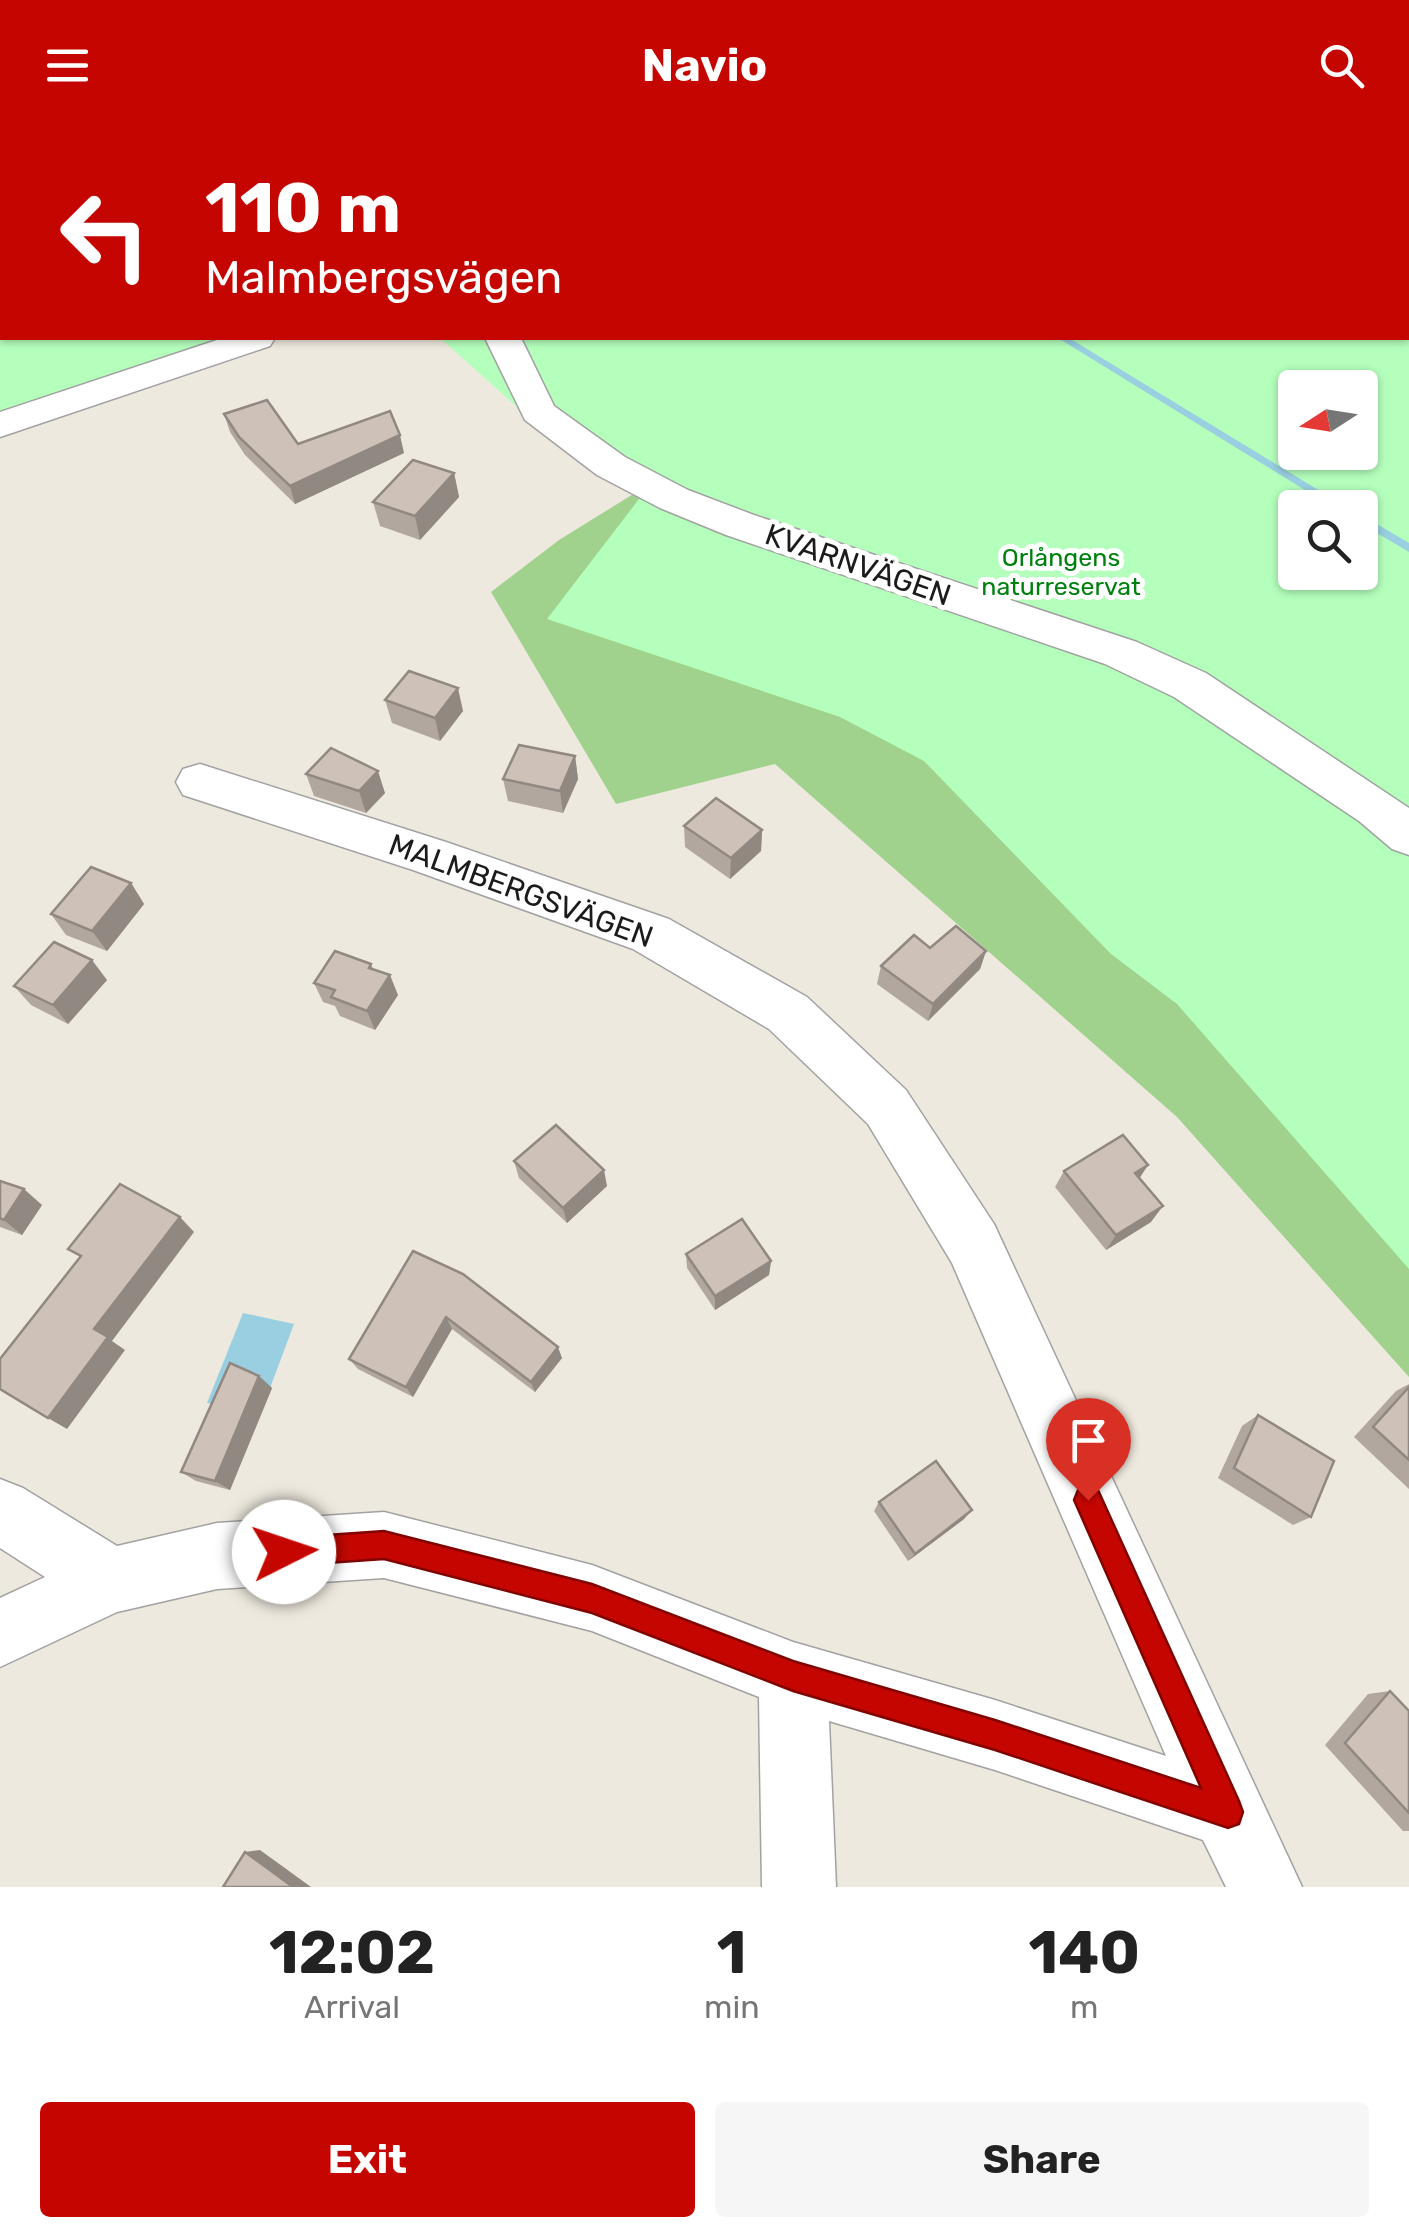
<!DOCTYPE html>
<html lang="en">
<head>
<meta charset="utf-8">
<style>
  body { margin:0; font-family:Rubik,sans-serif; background:#f6f6f6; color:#222; height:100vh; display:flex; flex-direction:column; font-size:38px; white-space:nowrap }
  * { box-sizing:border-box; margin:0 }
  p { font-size:32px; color:#767676 }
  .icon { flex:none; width:55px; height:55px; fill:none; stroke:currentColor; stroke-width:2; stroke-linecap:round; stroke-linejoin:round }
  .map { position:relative; height:1757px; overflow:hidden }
  .drawer { display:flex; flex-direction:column; background:#fff; flex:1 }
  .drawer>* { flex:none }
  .banner { position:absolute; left:0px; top:0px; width:1410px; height:210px; box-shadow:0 2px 8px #0004; background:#c50600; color:#fff; overflow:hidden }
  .needle { width:65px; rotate:258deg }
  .controls { position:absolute; left:1278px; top:240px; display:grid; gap:20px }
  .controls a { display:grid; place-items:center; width:100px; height:100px; border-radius:10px; background:#fff; box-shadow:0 2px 8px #0004; font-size:50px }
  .pin { position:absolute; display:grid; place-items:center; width:85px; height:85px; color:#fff; margin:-102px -42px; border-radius:50% 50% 50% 0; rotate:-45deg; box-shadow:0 0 10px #0007 }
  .pin .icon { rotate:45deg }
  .me { position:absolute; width:110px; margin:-55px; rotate:86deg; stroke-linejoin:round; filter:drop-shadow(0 0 8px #0008) }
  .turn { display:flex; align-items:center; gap:35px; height:210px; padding:0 40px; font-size:45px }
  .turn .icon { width:130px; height:130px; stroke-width:2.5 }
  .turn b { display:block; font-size:70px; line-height:85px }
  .eta { display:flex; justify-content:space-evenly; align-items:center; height:170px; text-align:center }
  .eta b { font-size:60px; font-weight:700; line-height:70px }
  .primary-button { display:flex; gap:20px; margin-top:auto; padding:20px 40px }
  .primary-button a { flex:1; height:115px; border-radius:10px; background:#c50600; color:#fff; font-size:40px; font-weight:700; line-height:115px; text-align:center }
  .primary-button a+a { background:#f6f6f6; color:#222 }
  header { display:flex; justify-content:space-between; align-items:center; height:130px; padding:0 40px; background:#c50600; color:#fff; font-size:45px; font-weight:700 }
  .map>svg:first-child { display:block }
  .forest { fill:#a0d28e }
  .park { fill:#b4ffbc; fill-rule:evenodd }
  .water { fill:#99cfe1 }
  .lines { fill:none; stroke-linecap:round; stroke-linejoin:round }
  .stream { fill:#99cfe1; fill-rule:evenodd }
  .minor-casing { stroke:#a2a2a2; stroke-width:3 }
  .minor { fill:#fff; fill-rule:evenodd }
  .wall { fill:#b1a79e }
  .shaded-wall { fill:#908881 }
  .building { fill:#cec2b8; stroke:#908881; stroke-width:2.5 }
  .route { fill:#c50600; stroke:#800400; stroke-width:2.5 }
  .labels { text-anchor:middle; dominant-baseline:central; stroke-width:10; stroke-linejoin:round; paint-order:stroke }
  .far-park-label { font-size:25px; fill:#00810f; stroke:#fff }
  .street-label { font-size:30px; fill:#1b1b1b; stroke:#fff }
</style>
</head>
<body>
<header><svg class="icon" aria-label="menu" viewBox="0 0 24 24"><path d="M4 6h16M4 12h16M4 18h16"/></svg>Navio<svg class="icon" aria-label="search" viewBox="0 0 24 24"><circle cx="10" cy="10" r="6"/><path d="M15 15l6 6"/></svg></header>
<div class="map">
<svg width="1409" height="1757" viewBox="0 0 1409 1757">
  <rect width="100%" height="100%" fill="#eee9de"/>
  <path class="forest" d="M 635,363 L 1409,678 L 1409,1247 L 1177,987 L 775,634 L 616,674 L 491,462 L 559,410 Z"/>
  <path class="park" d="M 0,0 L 1409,0 L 1409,1139 L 1177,874 L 1111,824 L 924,631 L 840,587 L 547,489 L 649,356 L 565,320 L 440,208 L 1408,208 L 1408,2 L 2,2 L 2,208 L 226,208 L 0,287 ZM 1295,258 L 1360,258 L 1360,322 L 1295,322 ZM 1295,378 L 1360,378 L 1360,442 L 1295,442 Z"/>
  <path class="water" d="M 243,1183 L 294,1194 L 260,1285 L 207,1273 Z"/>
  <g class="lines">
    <g class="stream">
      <path d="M 411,0 L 424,0 L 420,2 L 409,2 Z"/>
      <path d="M 718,0 L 728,0 L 730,2 L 721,2 Z"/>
      <path d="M 2,124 L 2,130 L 0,131 L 0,125 Z"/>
      <path d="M 1058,208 L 1069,208 L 1348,378 L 1334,378 Z"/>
      <path d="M 1360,384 L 1409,413 L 1409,422 L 1360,393 Z"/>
    </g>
    <g class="minor-casing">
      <g id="minor">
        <path d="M 241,0 L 276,0 L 278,2 L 243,2 Z"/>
        <path d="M 223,208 L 275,208 L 270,216 L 0,307 L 0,282 Z"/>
        <path d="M 485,208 L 521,208 L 554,276 L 625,327 L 688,360 L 754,385 L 1137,512 L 1206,543 L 1409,678 L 1409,725 L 1392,719 L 1359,691 L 1174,567 L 1105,534 L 726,405 L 660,378 L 597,345 L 525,290 Z"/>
        <path d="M 200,634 L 446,712 L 669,789 L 807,867 L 906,960 L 994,1094 L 1302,1757 L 1226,1757 L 1203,1710 L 995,1640 L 829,1591 L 836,1757 L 762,1757 L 759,1567 L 592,1501 L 384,1448 L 217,1459 L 117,1482 L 0,1537 L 0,1468 L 45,1447 L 0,1418 L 0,1349 L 23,1358 L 117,1416 L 217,1393 L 384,1382 L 592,1435 L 793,1512 L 995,1570 L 1166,1626 L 952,1133 L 868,994 L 769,899 L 633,819 L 413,740 L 183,665 L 176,652 L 183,639 Z"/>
      </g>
    </g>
    <use href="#minor" class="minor"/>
  </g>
  <g class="wall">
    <path d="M 224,284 L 298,314 L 404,323 L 295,374 L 245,325 L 230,302 Z"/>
    <path d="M 454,343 L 459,367 L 420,410 L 380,396 L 373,372 Z"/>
    <path d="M 385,570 L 463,581 L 440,611 L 392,593 Z"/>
    <path d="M 575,626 L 578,649 L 563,683 L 508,671 L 503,649 Z"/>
    <path d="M 306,644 L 385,663 L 366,683 L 314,666 Z"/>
    <path d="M 684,696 L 762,700 L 761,721 L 730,749 L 685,717 Z"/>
    <path d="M 131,753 L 144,774 L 107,821 L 66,805 L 51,784 Z"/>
    <path d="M 986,821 L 980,839 L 928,891 L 877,854 L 881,836 Z"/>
    <path d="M 371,834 L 373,839 L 398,865 L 375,900 L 340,886 L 335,876 L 323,872 L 314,853 Z"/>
    <path d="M 107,850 L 68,894 L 31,875 L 14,856 Z"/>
    <path d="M 514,1031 L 607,1056 L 567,1093 L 519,1048 Z"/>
    <path d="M 1148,1035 L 1139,1048 L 1151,1092 L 1106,1120 L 1055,1057 L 1064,1041 Z"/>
    <path d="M 0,1051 L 42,1075 L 22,1105 L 0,1097 Z"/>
    <path d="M 413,1121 L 562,1228 L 535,1262 L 452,1199 L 413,1267 L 358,1239 L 349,1229 Z"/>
    <path d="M 686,1124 L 771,1131 L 769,1145 L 715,1180 L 687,1138 Z"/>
    <path d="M 259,1246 L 272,1258 L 230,1360 L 196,1351 L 181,1342 Z"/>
    <path d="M 1409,1254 L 1409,1359 L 1354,1307 L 1396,1261 Z"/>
    <path d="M 1258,1285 L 1311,1387 L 1293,1395 L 1218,1348 L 1242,1296 Z"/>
    <path d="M 879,1372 L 964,1389 L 908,1431 L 874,1381 Z"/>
    <path d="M 1390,1561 L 1409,1581 L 1409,1701 L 1403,1701 L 1325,1615 L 1368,1564 Z"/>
  </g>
  <g class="shaded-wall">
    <path d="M 400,305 L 404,323 L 295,374 L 290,356 Z"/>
    <path d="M 454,343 L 459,367 L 420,410 L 415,386 Z"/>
    <path d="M 458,558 L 463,581 L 440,611 L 435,588 Z"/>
    <path d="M 575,626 L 578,649 L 563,683 L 560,661 Z"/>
    <path d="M 378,641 L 385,663 L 366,683 L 359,661 Z"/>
    <path d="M 762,700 L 761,721 L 730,749 L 731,728 Z"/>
    <path d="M 131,753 L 144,774 L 107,821 L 92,801 Z"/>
    <path d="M 986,821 L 980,839 L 928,891 L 933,874 Z"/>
    <path d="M 92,830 L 107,850 L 68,894 L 53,875 Z"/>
    <path d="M 390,845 L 398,865 L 375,900 L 367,881 Z"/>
    <path d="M 1148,1035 L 1137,1052 L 1135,1043 Z"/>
    <path d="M 604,1040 L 607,1056 L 567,1093 L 563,1078 Z"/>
    <path d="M 24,1059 L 42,1075 L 22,1105 L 4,1090 Z"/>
    <path d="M 1163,1076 L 1151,1092 L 1106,1120 L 1116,1105 Z"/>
    <path d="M 180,1087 L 194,1102 L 112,1211 L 125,1220 L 67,1299 L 48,1288 L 94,1199 Z"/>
    <path d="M 771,1131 L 769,1145 L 715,1180 L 715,1166 Z"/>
    <path d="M 446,1187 L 452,1199 L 413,1267 L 406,1257 Z"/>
    <path d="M 558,1217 L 562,1228 L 535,1262 L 531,1252 Z"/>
    <path d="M 259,1246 L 272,1258 L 230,1360 L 215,1351 Z"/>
    <path d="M 972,1380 L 964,1389 L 908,1431 L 915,1424 Z"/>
    <path d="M 260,1720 L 311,1757 L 293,1757 L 245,1722 Z"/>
  </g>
  <g class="building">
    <path d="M 267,270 L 298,314 L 390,281 L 400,305 L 290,356 L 239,307 L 224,284 Z"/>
    <path d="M 413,330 L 454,343 L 415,386 L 373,372 Z"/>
    <path d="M 409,541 L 458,558 L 435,588 L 385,570 Z"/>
    <path d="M 519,615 L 575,626 L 560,661 L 503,649 Z"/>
    <path d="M 331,618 L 378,641 L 359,661 L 306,644 Z"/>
    <path d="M 716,668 L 762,700 L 731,728 L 684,696 Z"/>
    <path d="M 91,737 L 131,753 L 92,801 L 51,784 Z"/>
    <path d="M 956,796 L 986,821 L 933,874 L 881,836 L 914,805 L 930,818 Z"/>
    <path d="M 54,812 L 92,830 L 53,875 L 14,856 Z"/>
    <path d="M 335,821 L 371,834 L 369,838 L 390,845 L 367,881 L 331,867 L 335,860 L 314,853 Z"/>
    <path d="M 556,995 L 604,1040 L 563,1078 L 514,1031 Z"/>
    <path d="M 1123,1005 L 1148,1035 L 1135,1043 L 1163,1076 L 1116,1105 L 1064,1041 Z"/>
    <path d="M 0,1051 L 24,1059 L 4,1090 L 0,1088 Z"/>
    <path d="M 120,1054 L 180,1087 L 94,1199 L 108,1207 L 48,1288 L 0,1259 L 0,1229 L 81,1126 L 68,1119 Z"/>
    <path d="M 742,1089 L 771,1131 L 715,1166 L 686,1124 Z"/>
    <path d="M 413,1121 L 463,1144 L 558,1217 L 531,1252 L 446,1187 L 406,1257 L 349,1229 Z"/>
    <path d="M 230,1233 L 259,1246 L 215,1351 L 181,1342 Z"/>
    <path d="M 1409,1257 L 1409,1330 L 1373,1297 Z"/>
    <path d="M 1258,1285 L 1334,1331 L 1311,1387 L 1234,1338 Z"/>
    <path d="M 936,1331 L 972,1380 L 915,1424 L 879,1372 Z"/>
    <path d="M 1390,1561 L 1409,1581 L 1409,1683 L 1345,1613 Z"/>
    <path d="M 245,1722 L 293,1757 L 223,1757 Z"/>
  </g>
  <path class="route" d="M 1088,1356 L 1098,1360 L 1239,1671 L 1243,1682 L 1239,1694 L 1228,1698 L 995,1620 L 793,1561 L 592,1483 L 384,1429 L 284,1436 L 274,1432 L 270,1422 L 274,1412 L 284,1408 L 384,1401 L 592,1454 L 793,1531 L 995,1590 L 1201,1658 L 1074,1370 L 1078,1360 Z"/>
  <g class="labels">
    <g class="far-park-label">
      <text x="1061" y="427">Orlångens<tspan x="1061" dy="29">naturreservat</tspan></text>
    </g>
    <g class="street-label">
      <text transform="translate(858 435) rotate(19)">KVARNVÄGEN</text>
      <text transform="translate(521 761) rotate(20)">MALMBERGSVÄGEN</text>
    </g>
  </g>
</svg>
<div class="controls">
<a><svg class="needle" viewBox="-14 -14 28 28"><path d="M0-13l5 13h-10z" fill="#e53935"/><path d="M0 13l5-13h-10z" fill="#767676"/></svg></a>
<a><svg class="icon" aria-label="search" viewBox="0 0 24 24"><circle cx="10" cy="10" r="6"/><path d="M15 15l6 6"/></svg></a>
</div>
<div class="pin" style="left:1088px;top:1370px;background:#d93025"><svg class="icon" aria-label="arrive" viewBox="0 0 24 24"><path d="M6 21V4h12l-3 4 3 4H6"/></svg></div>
<svg class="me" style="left:284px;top:1422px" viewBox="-20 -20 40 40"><circle r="19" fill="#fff"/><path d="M0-13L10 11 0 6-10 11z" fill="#c50600"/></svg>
<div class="banner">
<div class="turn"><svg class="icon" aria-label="left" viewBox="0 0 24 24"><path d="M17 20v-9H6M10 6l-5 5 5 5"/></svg><div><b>110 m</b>Malmbergsvägen</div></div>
</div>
</div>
<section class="drawer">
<div class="eta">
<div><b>12:02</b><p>Arrival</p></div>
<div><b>1</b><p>min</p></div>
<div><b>140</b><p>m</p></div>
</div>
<div class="primary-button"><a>Exit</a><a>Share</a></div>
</section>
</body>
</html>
